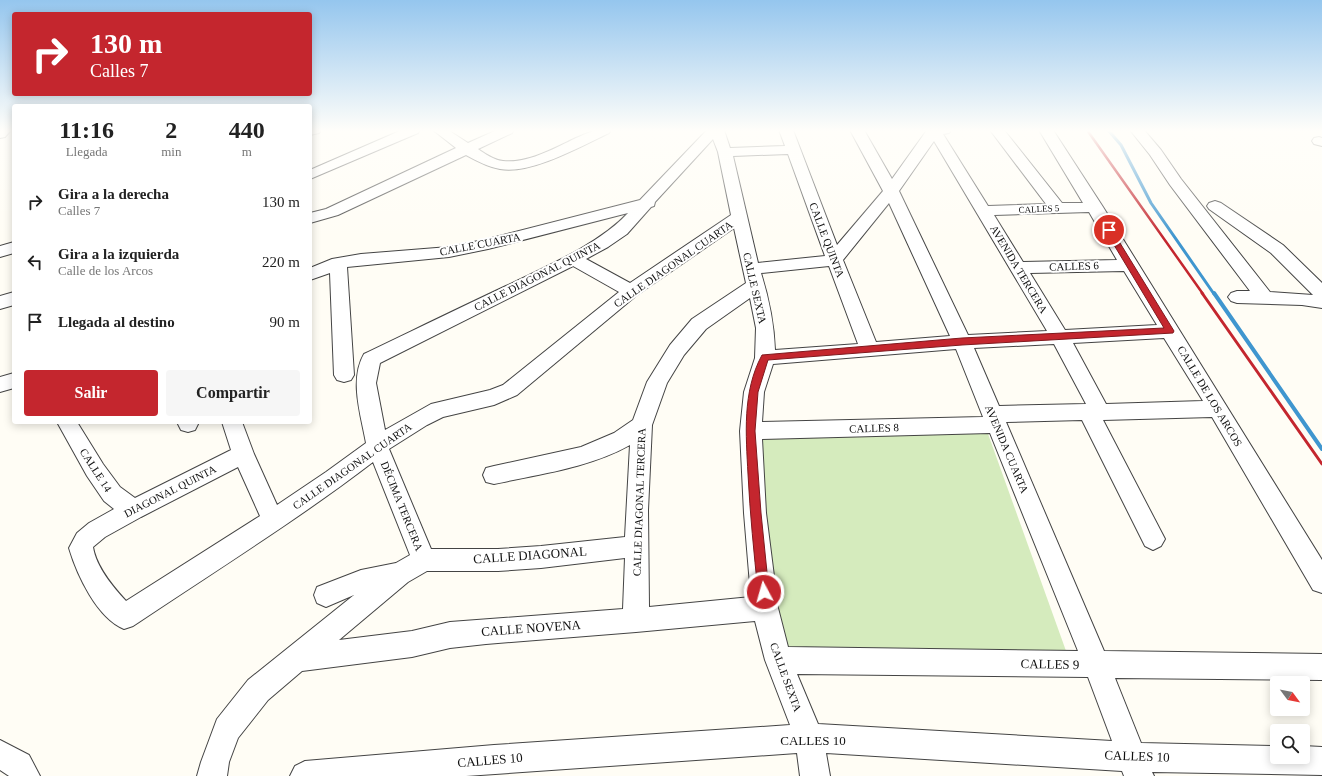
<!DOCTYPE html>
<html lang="es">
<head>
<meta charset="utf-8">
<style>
  body { margin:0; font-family:Georgia,serif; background:#f6f6f6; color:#222; height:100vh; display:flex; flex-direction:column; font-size:15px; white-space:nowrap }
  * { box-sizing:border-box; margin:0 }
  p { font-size:13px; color:#767676 }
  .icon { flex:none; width:22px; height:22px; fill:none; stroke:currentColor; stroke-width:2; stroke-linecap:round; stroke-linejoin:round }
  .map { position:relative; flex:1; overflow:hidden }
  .panel { position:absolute; left:12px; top:104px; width:300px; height:320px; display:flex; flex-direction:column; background:#fff; border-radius:4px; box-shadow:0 2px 10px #0003 }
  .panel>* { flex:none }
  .guide { position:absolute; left:12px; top:12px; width:300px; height:84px; border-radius:4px; box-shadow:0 2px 10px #0003; background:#c4262e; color:#fff; overflow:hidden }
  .needle { width:26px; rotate:122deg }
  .buttons { position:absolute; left:1270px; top:676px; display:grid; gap:8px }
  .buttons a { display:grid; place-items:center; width:40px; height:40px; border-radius:4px; background:#fff; box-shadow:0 2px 10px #0003; font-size:20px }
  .pin { position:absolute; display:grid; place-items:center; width:34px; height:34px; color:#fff; margin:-17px; border:2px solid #fff; border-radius:50%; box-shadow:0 1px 4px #0007 }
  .me { position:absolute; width:44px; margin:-22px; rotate:354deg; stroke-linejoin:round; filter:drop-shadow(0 0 3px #0008) }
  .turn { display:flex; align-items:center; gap:14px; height:84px; padding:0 12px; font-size:18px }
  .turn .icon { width:52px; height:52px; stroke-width:2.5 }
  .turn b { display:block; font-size:28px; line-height:34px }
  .eta { display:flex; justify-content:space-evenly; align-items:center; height:68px; text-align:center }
  .eta b { font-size:24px; font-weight:800; line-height:28px }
  .button { display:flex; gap:8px; margin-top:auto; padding:8px 12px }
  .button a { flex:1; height:46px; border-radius:4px; background:#c4262e; color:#fff; font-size:16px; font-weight:800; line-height:46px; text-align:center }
  .button a+a { background:#f6f6f6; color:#222 }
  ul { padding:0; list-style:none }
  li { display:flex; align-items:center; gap:12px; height:60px; padding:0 12px }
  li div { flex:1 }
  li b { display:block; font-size:15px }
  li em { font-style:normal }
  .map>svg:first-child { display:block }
  .green { fill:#d5ebbd }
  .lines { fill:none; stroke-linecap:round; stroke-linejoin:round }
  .stream-far1 { stroke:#3f96cf; stroke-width:3 }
  .stream { stroke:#3f96cf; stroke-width:4 }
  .minor-casing { stroke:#444; stroke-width:2 }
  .minor { fill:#fff; fill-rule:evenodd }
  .rail-far1 { stroke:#c4262e; stroke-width:2.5 }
  .rail { stroke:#c4262e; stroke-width:3 }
  .route { fill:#c4262e; stroke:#7f191e }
  .labels { text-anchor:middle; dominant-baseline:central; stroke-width:4; stroke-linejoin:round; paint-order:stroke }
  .far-street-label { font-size:9px; fill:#111; stroke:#fff }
  .street-label { font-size:11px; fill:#111; stroke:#fff }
  .near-street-label { font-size:13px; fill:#111; stroke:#fff }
</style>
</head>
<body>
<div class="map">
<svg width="1322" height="776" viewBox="0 0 1322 776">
  <rect width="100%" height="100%" fill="#fffdf5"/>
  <path class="green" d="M 987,431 L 1070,662 L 777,654 L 754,434 Z"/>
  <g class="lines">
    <path class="stream-far1" d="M 1108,130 L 1121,145 L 1151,203 L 1214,294"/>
    <path class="stream" d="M 1214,293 L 1322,449"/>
    <g class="minor-casing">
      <g id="minor">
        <path d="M 0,130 L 11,130 L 5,137 L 0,138 Z"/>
        <path d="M 310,130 L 321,130 L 319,133 L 310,135 Z"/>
        <path d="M 402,130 L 420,130 L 418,133 L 310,179 L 310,170 Z"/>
        <path d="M 433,130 L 448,130 L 468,143 L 497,130 L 514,130 L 512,133 L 478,149 C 485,154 494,160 503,161 C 527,164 555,148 576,138 C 588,133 597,128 611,130 L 609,133 C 582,146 530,175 500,169 C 488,167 477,161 466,155 L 338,215 L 310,223 L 310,213 L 326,209 L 456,148 Z"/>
        <path d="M 707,130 L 724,130 L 730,148 L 785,146 L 779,130 L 793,130 L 837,245 L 883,191 L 850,130 L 864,130 L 892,179 L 927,130 L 951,130 L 949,133 L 943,134 L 988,206 L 1046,204 L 990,130 L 1004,130 L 1062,203 L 1083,203 L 1039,130 L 1053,130 L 1103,207 L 1322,560 L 1322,593 L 1313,590 L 1212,417 L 1103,420 L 1165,539 L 1161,546 L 1153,550 L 1145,546 L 1082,420 L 1006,422 L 1104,651 L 1322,654 L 1322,680 L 1115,678 L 1141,743 L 1277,746 L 1277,757 L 1303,757 L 1303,746 L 1322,747 L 1322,775 L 1152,772 L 1154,776 L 1124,776 L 1122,771 L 826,753 L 830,776 L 800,776 L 797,753 L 466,776 L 290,776 L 295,766 L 305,761 L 494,745 L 790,725 L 765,660 L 755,621 L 636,632 L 486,644 L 450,648 L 412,657 L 302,671 L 268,700 L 238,738 L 229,762 L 227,776 L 197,776 L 201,762 L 217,719 L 248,680 L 354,595 L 326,607 L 317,603 L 314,595 L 317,587 L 361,570 L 396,563 L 410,555 L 373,462 C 296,521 213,572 133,626 L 124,629 C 97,618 77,575 69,548 L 77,533 L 89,523 L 114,509 L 104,501 L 87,476 L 57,422 L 77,422 L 103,464 L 120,487 L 135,498 L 231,450 L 222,422 L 242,422 L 254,454 L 277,505 L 326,472 L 366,443 C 361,415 349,380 364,354 C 412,331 459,308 506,286 C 547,266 598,245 628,213 L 488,249 L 449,257 L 347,267 L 354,375 L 351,380 L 344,382 L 337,380 L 334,375 L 330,273 L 310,280 L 310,268 L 332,259 L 361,254 L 449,247 L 488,239 L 640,200 ZM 713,139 L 718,152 L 731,215 L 630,283 L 586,259 L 608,247 L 627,234 L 651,207 L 654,206 L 655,202 ZM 934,141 L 1047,331 L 968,335 L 899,191 ZM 788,154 L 825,256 L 758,263 L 733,156 ZM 889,203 L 950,336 L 876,342 L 843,260 ZM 1089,212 L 1117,260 L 1023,262 L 994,215 ZM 734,228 L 746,283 L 692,319 L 670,345 L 647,382 L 633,420 L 614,433 L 581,447 L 494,466 L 486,468 L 483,475 L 486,482 L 494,484 C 540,474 589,468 630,445 L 625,537 L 541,546 L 498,549 L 431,549 L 389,449 L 427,425 L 443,417 L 494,405 L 517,395 L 637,295 ZM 573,266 L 619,292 L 503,385 L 490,390 L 431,404 L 385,430 L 376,383 L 380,363 ZM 829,266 L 858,344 L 775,350 C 774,323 769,299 761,273 ZM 1124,271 L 1157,325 L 1065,330 L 1030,273 ZM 750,298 L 756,328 L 755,358 L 744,392 L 740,431 L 744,513 L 751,597 L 649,607 L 648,510 L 652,425 L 667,383 L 684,355 L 706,329 ZM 1164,338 L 1203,401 L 1106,404 L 1073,343 ZM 1054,344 L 1086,404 L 999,406 L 974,348 ZM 956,349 L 983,417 L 762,422 L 764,392 L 773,364 ZM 990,433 L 1078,651 L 788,647 L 778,608 L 766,513 L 762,439 ZM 238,467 L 260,516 L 126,601 C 113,587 96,567 93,547 L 105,537 L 141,517 ZM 625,558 L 623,609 L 450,622 L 412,631 L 339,640 L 408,582 L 427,571 L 498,571 L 541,568 ZM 797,674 L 1088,677 L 1112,741 L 818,724 Z"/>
        <path d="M 1130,130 L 1144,130 L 1161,150 L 1181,179 L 1270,292 L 1313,295 L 1271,253 L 1209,209 L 1207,206 L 1209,203 L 1215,201 L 1221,203 L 1283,245 L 1322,283 L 1322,308 L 1302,305 L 1237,303 L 1231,301 L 1228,297 L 1231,293 L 1237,291 L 1250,291 L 1170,185 L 1150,155 Z"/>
        <path d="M 1319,137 L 1322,138 L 1322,146 L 1314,144 L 1312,141 L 1314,138 Z"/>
        <path d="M 14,242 L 14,253 L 0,257 L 0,246 Z"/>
        <path d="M 14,292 L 14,305 L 0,309 L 0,296 Z"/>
        <path d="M 14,373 L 14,388 L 0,392 L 0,377 Z"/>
        <path d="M 177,422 L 197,422 L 198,424 L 195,430 L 188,432 L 181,430 Z"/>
        <path d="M 0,740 L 29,755 L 40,776 L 9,776 L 0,770 Z"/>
      </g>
    </g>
    <use href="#minor" class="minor"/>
    <path class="rail-far1" d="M 1087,130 L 1203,294"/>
    <path class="rail" d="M 1202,293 L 1322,464"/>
  </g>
  <linearGradient id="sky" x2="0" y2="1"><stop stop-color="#95c6ee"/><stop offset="0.55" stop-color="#fffefa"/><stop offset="1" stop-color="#fffefa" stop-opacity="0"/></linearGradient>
  <rect width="1322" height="238" fill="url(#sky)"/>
  <path class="route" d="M 1106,228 L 1111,228 L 1112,230 L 1174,331 L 1173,333 L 962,345 L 768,360 L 758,392 L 755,431 L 761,513 L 769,592 L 768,596 L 764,598 L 760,596 L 758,592 C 754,553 750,514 748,474 C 746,435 742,392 762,355 L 962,338 L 1164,328 L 1105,230 Z"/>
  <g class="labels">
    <g class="far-street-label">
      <text transform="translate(1039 209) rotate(-3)">CALLES 5</text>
    </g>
    <g class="street-label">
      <text transform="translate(827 240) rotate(69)">CALLE QUINTA</text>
      <text transform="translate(480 244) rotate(-11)">CALLE CUARTA</text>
      <text transform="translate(673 264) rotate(-35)">CALLE DIAGONAL CUARTA</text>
      <text transform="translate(1074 266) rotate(-2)">CALLES 6</text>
      <text transform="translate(1019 269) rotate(59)">AVENIDA TERCERA</text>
      <text transform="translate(537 276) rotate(-27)">CALLE DIAGONAL QUINTA</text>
      <text transform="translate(755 288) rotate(77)">CALLE SEXTA</text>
      <text transform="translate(1210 396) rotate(59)">CALLE DE LOS ARCOS</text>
      <text transform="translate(874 428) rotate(-2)">CALLES 8</text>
      <text transform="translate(1007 449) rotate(67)">AVENIDA CUARTA</text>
      <text transform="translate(352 466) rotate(-35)">CALLE DIAGONAL CUARTA</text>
      <text transform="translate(96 470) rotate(57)">CALLE 14</text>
      <text transform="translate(170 491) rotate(-27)">DIAGONAL QUINTA</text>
      <text transform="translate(639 502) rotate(-88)">CALLE DIAGONAL TERCERA</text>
      <text transform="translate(402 506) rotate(68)">DÉCIMA TERCERA</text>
      <text transform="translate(786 677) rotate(70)">CALLE SEXTA</text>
    </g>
    <g class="near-street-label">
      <text transform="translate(530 555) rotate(-4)">CALLE DIAGONAL</text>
      <text transform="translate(531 628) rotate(-4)">CALLE NOVENA</text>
      <text transform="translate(1050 664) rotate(1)">CALLES 9</text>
      <text x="813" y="740">CALLES 10</text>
      <text transform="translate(1137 756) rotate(2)">CALLES 10</text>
      <text transform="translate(490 760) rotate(-5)">CALLES 10</text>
    </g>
  </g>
</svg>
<div class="buttons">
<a><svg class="needle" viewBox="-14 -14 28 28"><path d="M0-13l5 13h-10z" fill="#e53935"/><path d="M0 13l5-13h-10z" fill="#767676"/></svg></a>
<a><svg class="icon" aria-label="search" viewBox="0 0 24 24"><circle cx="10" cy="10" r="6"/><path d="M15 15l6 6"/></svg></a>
</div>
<div class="pin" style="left:1109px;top:230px;background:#d93025"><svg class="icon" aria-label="arrive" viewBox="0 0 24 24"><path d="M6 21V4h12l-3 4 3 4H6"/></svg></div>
<svg class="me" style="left:764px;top:592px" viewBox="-20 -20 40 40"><circle r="17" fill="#c4262e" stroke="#fff" stroke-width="3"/><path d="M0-11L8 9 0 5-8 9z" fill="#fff"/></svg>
<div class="guide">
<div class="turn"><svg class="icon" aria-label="right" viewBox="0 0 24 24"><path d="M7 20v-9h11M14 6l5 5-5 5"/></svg><div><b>130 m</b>Calles 7</div></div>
</div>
<section class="panel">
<div class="eta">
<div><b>11:16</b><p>Llegada</p></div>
<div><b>2</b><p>min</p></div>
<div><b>440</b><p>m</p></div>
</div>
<ul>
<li><svg class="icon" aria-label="right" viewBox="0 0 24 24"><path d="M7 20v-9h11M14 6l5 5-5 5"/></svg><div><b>Gira a la derecha</b><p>Calles 7</p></div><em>130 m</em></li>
<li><svg class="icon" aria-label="left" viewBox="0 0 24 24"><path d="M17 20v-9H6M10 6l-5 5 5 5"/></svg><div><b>Gira a la izquierda</b><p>Calle de los Arcos</p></div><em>220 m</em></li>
<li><svg class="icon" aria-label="arrive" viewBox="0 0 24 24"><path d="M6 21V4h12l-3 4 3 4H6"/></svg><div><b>Llegada al destino</b></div><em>90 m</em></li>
</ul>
<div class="button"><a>Salir</a><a>Compartir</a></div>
</section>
</div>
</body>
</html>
